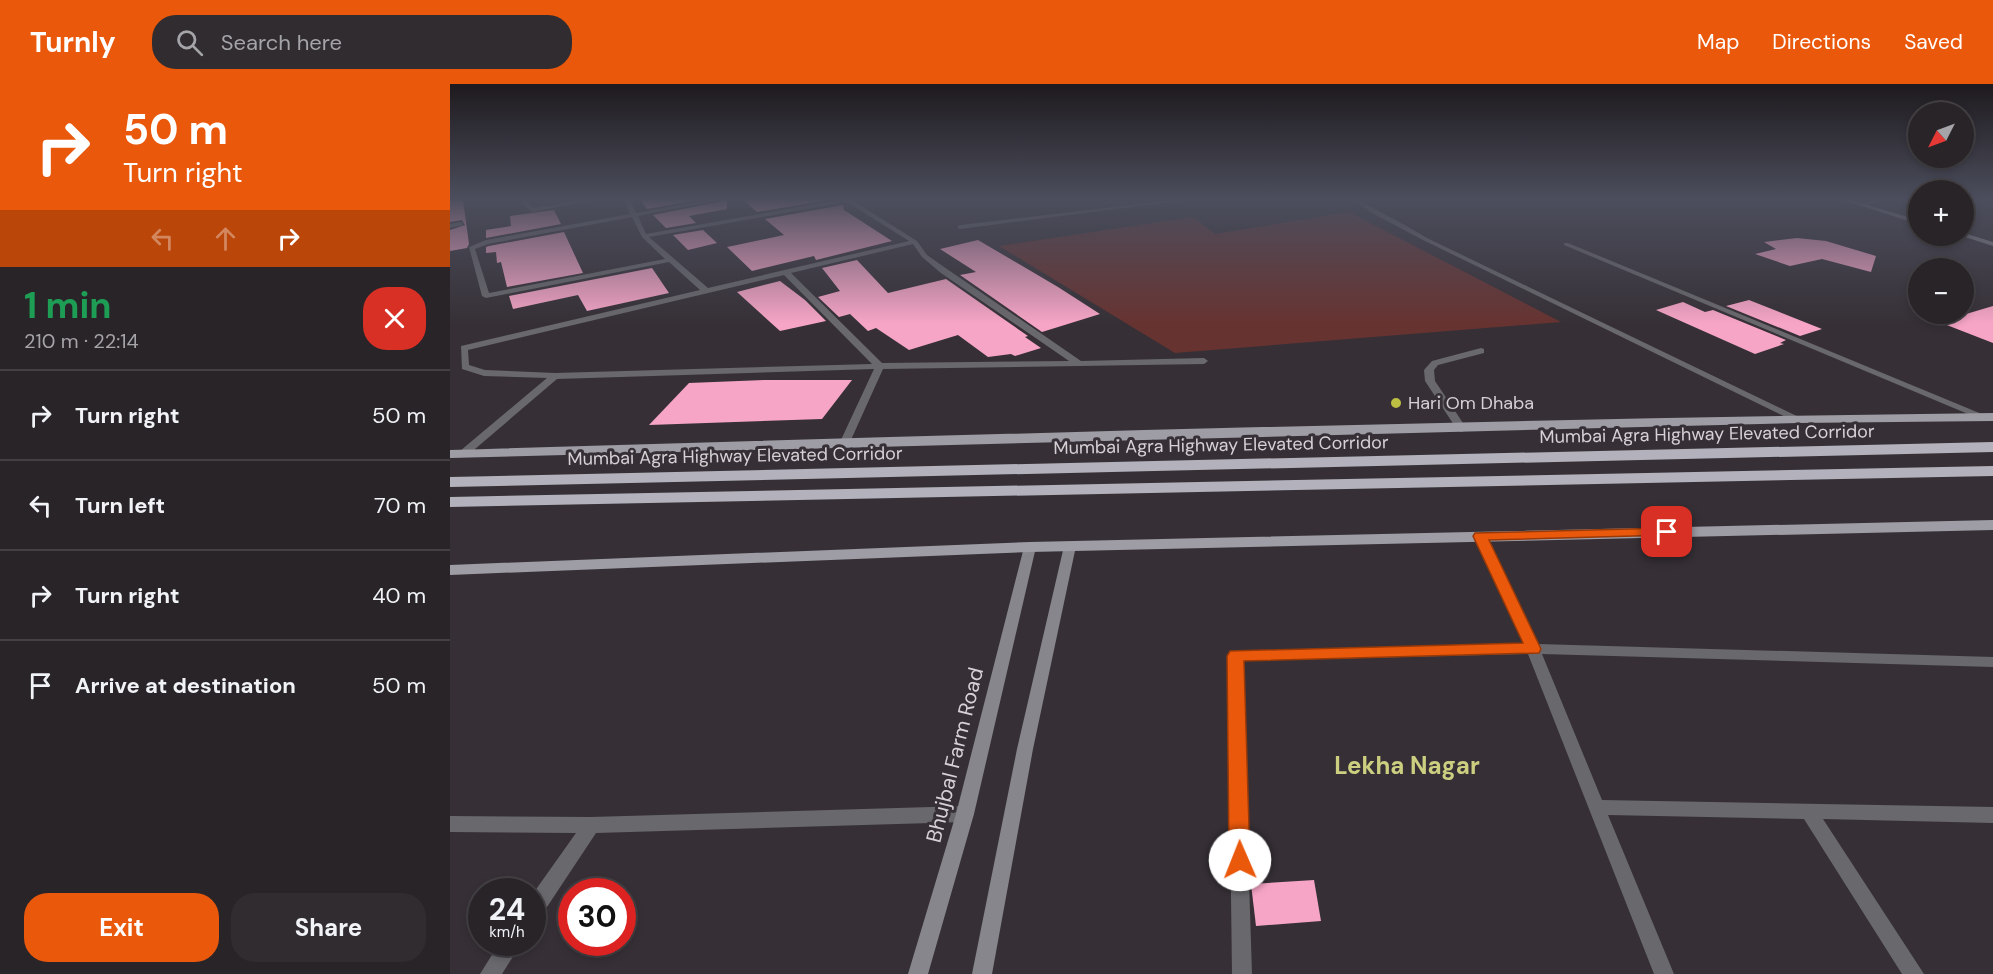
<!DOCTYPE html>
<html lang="en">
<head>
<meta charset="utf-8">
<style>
  body { margin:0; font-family:"DM Sans",sans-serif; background:#302c30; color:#f1f3f6; height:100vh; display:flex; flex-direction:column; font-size:22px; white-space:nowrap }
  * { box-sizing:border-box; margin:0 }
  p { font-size:20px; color:#a5a4a8 }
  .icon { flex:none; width:33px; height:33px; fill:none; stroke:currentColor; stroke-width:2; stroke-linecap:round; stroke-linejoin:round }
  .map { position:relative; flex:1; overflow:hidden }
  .drawer { display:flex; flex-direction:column; background:#282428; width:450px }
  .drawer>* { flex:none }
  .guide { background:#ea580c; color:#fff; overflow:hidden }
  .needle { width:39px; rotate:228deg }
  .fabs { position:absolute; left:1458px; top:18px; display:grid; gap:12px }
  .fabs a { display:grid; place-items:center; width:66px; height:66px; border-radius:50%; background:#282428; box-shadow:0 3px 9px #0003,0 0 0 2px #444145; font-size:30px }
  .speed { position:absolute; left:18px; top:794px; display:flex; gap:12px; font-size:30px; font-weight:700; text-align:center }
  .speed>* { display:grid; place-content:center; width:78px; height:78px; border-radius:50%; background:#282428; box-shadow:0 3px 9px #0003,0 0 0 2px #444145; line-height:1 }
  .speed small { font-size:15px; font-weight:400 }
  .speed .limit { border:9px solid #d22; background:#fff; color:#111 }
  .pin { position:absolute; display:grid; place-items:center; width:51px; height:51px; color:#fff; margin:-26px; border-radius:12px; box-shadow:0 3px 9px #0006 }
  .me { position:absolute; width:66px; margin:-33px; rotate:359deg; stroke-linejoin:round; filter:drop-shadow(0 0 4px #0008) }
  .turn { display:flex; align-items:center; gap:21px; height:126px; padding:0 24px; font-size:27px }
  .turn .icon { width:78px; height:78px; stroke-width:2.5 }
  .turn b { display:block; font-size:42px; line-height:51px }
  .lanes { display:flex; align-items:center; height:57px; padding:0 24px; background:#0003; justify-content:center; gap:30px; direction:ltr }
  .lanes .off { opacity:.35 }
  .round { display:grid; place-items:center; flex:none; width:63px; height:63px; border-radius:24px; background:#302c30 }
  .head { display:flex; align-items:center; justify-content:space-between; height:102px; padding:0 24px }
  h1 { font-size:36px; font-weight:700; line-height:45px; color:#1e9e55 }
  .button { display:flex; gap:12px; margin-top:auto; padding:12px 24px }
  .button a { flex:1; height:69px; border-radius:24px; background:#ea580c; color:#fff; font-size:24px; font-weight:700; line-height:69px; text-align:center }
  .button a+a { background:#302c30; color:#f1f3f6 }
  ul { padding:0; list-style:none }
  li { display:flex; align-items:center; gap:18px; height:90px; padding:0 24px; border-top:2px solid #444145 }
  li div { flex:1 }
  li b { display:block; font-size:22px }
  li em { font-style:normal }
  header { display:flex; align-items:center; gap:36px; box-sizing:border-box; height:84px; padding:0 30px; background:#ea580c; color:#fff }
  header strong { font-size:28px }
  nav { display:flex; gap:33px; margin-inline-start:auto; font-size:21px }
  .search { width:420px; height:54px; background:#302c30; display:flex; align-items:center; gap:15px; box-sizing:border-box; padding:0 21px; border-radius:24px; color:#a5a4a8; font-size:22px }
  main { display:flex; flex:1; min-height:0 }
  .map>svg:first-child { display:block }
  .green { fill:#673331 }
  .building { fill:#f7a5c6 }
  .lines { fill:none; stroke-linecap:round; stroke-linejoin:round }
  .minor { fill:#69686c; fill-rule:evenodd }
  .tertiary { fill:#69686c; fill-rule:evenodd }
  .secondary { fill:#87868c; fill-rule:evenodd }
  .primary { fill:#9e9ca5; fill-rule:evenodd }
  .motorway { fill:#b3b1bb; fill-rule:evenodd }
  .route { fill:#ea580c; stroke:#983908; stroke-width:1.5 }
  .poi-dot { fill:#bdbf43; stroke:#363036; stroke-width:2 }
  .labels { text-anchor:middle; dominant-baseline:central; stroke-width:6; stroke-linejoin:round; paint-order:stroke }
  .poi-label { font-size:18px; fill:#d5d1d5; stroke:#363036; text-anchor:start }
  .street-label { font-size:18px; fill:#d5d1d5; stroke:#363036 }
  .near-street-label { font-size:21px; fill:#d5d1d5; stroke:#363036 }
  .near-neighbourhood-label { font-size:24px; font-weight:bold; fill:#ccce80; stroke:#363036 }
</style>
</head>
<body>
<header>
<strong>Turnly</strong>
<div class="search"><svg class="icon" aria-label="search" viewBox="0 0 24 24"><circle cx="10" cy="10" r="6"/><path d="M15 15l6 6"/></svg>Search here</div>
<nav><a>Map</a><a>Directions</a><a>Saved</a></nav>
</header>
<main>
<section class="drawer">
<div class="guide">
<div class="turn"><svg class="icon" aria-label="right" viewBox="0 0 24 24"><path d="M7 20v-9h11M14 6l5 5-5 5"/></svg><div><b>50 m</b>Turn right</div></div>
<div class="lanes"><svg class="icon off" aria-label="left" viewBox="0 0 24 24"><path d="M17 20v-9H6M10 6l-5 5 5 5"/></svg><svg class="icon off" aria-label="ahead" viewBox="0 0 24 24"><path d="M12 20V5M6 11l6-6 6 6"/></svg><svg class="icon" aria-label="right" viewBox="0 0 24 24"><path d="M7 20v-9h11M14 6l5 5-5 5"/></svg></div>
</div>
<div class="head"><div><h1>1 min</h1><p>210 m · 22:14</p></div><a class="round" style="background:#d93025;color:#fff"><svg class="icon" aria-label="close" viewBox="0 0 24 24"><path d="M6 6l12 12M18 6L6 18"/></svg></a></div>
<ul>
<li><svg class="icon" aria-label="right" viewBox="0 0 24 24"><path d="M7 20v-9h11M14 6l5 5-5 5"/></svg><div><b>Turn right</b></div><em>50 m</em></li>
<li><svg class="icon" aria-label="left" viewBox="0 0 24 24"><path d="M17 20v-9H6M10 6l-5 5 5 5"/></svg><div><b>Turn left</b></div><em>70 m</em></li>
<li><svg class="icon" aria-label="right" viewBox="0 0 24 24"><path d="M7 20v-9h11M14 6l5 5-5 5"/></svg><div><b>Turn right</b></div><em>40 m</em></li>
<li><svg class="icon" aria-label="arrive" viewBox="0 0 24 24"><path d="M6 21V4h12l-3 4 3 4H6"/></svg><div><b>Arrive at destination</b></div><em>50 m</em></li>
</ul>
<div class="button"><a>Exit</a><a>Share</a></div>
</section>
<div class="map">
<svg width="1543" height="890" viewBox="0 0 1543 890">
  <rect width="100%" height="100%" fill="#363036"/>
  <path class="green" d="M 899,128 L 1111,238 L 725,269 L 549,162 L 743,133 L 765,150 Z"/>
  <g class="building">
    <path d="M 0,116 L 13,116 L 19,160 L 17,164 L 0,167 L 0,146 L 15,141 L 12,136 L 0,138 Z"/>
    <path d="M 190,116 L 247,116 L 197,125 Z"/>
    <path d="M 271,116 L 277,116 L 277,125 L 239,132 L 246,139 L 216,144 L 203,131 L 269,118 Z"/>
    <path d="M 293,116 L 378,116 L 307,128 Z"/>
    <path d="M 393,121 L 394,126 L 442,157 L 366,176 L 364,172 L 302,187 L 277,163 L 334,151 L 315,135 Z"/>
    <path d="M 104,126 L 111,140 L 36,154 L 36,146 L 61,142 L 60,132 Z"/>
    <path d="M 253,146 L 267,159 L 238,166 L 223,151 Z"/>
    <path d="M 114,148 L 133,189 L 57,203 L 51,178 L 47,179 L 46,168 L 36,169 L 36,163 L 39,162 Z"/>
    <path d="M 1347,154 L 1376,157 L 1426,172 L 1421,188 L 1372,175 L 1340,182 L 1305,170 L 1326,165 L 1314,158 Z"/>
    <path d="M 528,156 L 608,203 L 650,230 L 592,248 L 510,191 L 526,188 L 490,165 Z"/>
    <path d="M 407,176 L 438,209 L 496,195 L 578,252 L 575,253 L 591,264 L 565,272 L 561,270 L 538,273 L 508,251 L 459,266 L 426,244 L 418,247 L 400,230 L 389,233 L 368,213 L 390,207 L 372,184 Z"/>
    <path d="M 202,184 L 219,209 L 137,227 L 128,211 L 63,225 L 59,212 Z"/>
    <path d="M 330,197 L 355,216 L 376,237 L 330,247 L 287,208 Z"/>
    <path d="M 1299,216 L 1372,245 L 1350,252 L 1276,222 Z"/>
    <path d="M 1233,218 L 1255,228 L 1263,226 L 1336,256 L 1330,259 L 1334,260 L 1305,270 L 1206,226 Z"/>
    <path d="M 1543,222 L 1543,259 L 1489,238 Z"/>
    <path d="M 315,296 L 402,296 L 372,335 L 199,341 L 239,299 Z"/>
    <path d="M 864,796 L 871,837 L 806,842 L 801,800 Z"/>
  </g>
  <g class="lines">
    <g class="minor">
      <path d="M 73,116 L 80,116 L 78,118 L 83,124 L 133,116 L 145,116 L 82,128 L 72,119 Z"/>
      <path d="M 174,116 L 180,116 L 186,129 L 258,116 L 269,116 L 188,132 L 196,150 L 389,116 L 402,116 L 467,157 L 477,171 L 497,185 L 631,277 L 754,274 L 758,277 L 754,280 L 433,285 L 400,358 L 395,361 L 390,358 L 424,285 L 107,295 L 18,371 L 10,371 L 9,369 L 10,367 L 97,294 L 34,292 L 12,285 L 11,262 L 250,206 L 219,178 L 36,214 L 32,212 L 19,163 L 36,156 L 180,130 ZM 397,118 L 459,157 L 258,204 L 199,153 ZM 182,133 L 192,153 L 215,175 L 39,209 L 25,165 L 38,160 ZM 463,160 L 472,173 L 491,189 L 619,277 L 432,279 L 341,189 ZM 334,191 L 422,280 L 105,289 L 35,286 L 19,281 L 18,266 Z"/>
      <path d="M 722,116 L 737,116 L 510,145 L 507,143 L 510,141 Z"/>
      <path d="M 1424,116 L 1434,116 L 1412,122 L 1409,120 Z"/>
      <path d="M 11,138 L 13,139 L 13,141 L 0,144 L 0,140 Z"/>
      <path d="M 1114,159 L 1118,159 L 1539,333 L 1538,335 L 1530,335 L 1114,161 Z"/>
      <path d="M 1031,264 L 1034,265 L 1034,269 L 988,281 L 984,286 L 985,297 L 1017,345 L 1012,348 L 1008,347 L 975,297 L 974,286 L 982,277 Z"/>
      <path d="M 1030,448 L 1036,452 L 1088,560 L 1543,573 L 1543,583 L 1092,570 L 1152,716 L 1543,723 L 1543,739 L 1373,735 L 1474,890 L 1452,890 L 1354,735 L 1158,731 L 1224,890 L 1204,890 L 1078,570 L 792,577 L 802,890 L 782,890 L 778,572 L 780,568 L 785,567 L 1074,560 L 1024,452 Z"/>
      <path d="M 515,722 L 521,725 L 524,730 L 521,735 L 515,738 L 146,749 L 89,835 L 82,837 L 82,811 L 126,749 L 0,748 L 0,732 L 141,733 Z"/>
      <path d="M 50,858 L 72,858 L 52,890 L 30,890 Z"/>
    </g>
    <path class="tertiary" d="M 904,116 C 911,116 966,147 977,154 L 1353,335 L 1352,337 L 1344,337 L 973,156 L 922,129 Z"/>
    <g class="secondary">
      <path d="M 1393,116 L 1401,116 L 1468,136 L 1468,140 Z"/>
      <path d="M 1514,149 L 1543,158 L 1543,162 L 1512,152 Z"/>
      <path d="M 620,458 L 626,462 L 583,665 L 542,890 L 522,890 L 567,665 L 614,462 Z"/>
      <path d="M 580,459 L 586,463 L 524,730 L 478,890 L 458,890 L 506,730 L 574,463 Z"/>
    </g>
    <g class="primary">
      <path d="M 1543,329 L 1543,337 L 1348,339 L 0,374 L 0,366 C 514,351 1029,335 1543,329 Z"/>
      <path d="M 1543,436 L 1543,446 L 580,468 L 0,491 L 0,481 L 580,458 Z"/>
    </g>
    <g class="motorway">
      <path d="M 1543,358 L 1543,368 L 0,403 L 0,393 Z"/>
      <path d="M 1543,382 L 1543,392 L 0,423 L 0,413 Z"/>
    </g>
  </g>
  <linearGradient id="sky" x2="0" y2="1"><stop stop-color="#1e1a1e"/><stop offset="0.48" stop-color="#4c4e5d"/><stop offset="1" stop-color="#4c4e5d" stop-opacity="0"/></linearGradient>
  <rect width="1543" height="240" fill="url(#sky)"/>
  <path class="route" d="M 1217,444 L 1224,448 L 1221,451 L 1039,456 L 1091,565 L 1089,569 L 794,577 L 800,776 L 797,783 L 790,786 L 782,783 L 779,776 L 777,572 L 780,567 L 1073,559 L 1023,452 L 1025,449 Z"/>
  <circle class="poi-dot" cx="946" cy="319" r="6"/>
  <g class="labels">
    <g class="poi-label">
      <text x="958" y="319">Hari Om Dhaba</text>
    </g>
    <g class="street-label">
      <text transform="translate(1257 350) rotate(-1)">Mumbai Agra Highway Elevated Corridor</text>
      <text transform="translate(771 361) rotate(-1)">Mumbai Agra Highway Elevated Corridor</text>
      <text transform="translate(285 372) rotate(-1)">Mumbai Agra Highway Elevated Corridor</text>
    </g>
    <g class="near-street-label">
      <text transform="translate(505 671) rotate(-76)">Bhujbal Farm Road</text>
    </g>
    <g class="near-neighbourhood-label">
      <text x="957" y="681">Lekha Nagar</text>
    </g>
  </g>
</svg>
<div class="fabs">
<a><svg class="needle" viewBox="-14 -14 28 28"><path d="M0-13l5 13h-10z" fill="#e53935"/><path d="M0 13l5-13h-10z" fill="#a5a4a8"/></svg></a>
<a>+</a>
<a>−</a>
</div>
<div class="speed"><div>24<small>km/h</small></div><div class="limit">30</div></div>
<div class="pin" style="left:1217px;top:448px;background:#d93025"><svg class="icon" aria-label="arrive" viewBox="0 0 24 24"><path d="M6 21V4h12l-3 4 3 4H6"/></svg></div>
<svg class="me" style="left:790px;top:776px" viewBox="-20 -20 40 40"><circle r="19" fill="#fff"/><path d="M0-13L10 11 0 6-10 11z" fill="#ea580c"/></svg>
</div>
</main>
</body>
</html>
